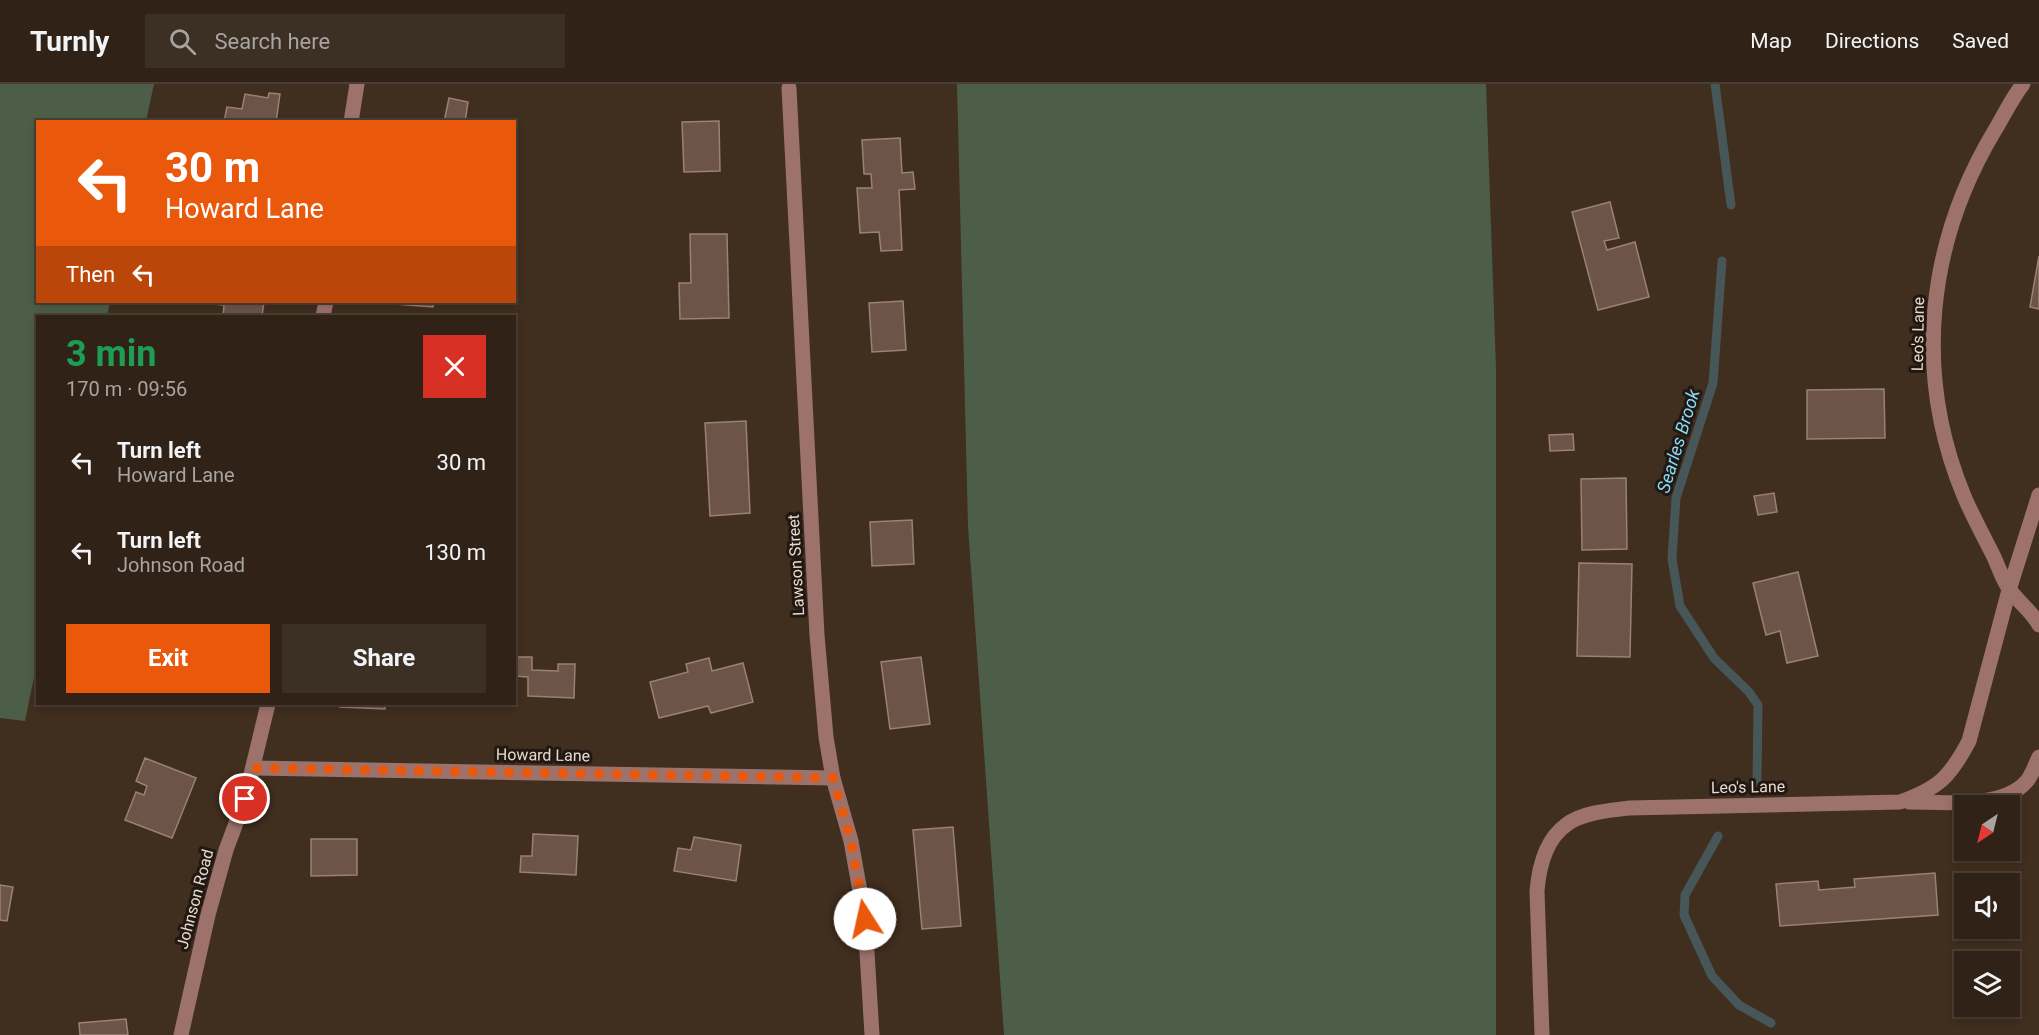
<!DOCTYPE html>
<html lang="en">
<head>
<meta charset="utf-8">
<style>
  body { margin:0; font-family:Roboto,sans-serif; background:#3c2f23; color:#f1f3f6; height:100vh; display:flex; flex-direction:column; font-size:22px; white-space:nowrap }
  * { box-sizing:border-box; margin:0 }
  p { font-size:20px; color:#a8a4a1 }
  .icon { flex:none; width:33px; height:33px; fill:none; stroke:currentColor; stroke-width:2; stroke-linecap:round; stroke-linejoin:round }
  .map { position:relative; flex:1; overflow:hidden }
  .side { position:absolute; left:36px; top:231px; width:480px; height:390px; display:flex; flex-direction:column; background:#302216; border-radius:0px; box-shadow:0 3px 9px #0003,0 0 0 2px #4b3f35 }
  .side>* { flex:none }
  .top-card { position:absolute; left:36px; top:36px; width:480px; height:183px; border-radius:0px; box-shadow:0 3px 9px #0003,0 0 0 2px #4b3f35; background:#ea580c; color:#fff; overflow:hidden }
  .needle { width:39px; rotate:215deg }
  .fabs { position:absolute; left:1954px; top:711px; display:grid; gap:12px }
  .fabs a { display:grid; place-items:center; width:66px; height:66px; border-radius:0px; background:#302216; box-shadow:0 3px 9px #0003,0 0 0 2px #4b3f35; font-size:30px }
  .pin { position:absolute; display:grid; place-items:center; width:51px; height:51px; color:#fff; margin:-26px; border:3px solid #fff; border-radius:50%; box-shadow:0 2px 6px #0007 }
  .me { position:absolute; width:66px; margin:-33px; rotate:350deg; stroke-linejoin:round; filter:drop-shadow(0 0 4px #0008) }
  .turn { display:flex; align-items:center; gap:21px; height:126px; padding:0 30px; font-size:27px }
  .turn .icon { width:78px; height:78px; stroke-width:2.5 }
  .turn b { display:block; font-size:42px; line-height:51px }
  .then { display:flex; align-items:center; height:57px; padding:0 30px; background:#0003; gap:12px; font-size:22px }
  .round { display:grid; place-items:center; flex:none; width:63px; height:63px; border-radius:0px; background:#3c2f23 }
  .summary { display:flex; align-items:center; justify-content:space-between; height:102px; padding:0 30px }
  h1 { font-size:36px; font-weight:700; line-height:45px; color:#1e9e55 }
  .primary-button { display:flex; gap:12px; margin-top:auto; padding:12px 30px }
  .primary-button a { flex:1; height:69px; border-radius:0px; background:#ea580c; color:#fff; font-size:24px; font-weight:700; line-height:69px; text-align:center }
  .primary-button a+a { background:#3c2f23; color:#f1f3f6 }
  ul { padding:0; list-style:none }
  li { display:flex; align-items:center; gap:18px; height:90px; padding:0 30px }
  li div { flex:1 }
  li b { display:block; font-size:22px }
  li em { font-style:normal }
  header { display:flex; align-items:center; gap:36px; box-sizing:border-box; height:84px; padding:0 30px; background:#302216; border-bottom:2px solid #4b3f35 }
  header strong { font-size:28px }
  nav { display:flex; gap:33px; margin-inline-start:auto; font-size:21px }
  .search { width:420px; height:54px; background:#3c2f23; display:flex; align-items:center; gap:15px; box-sizing:border-box; padding:0 21px; border-radius:0px; color:#a8a4a1; font-size:22px }
  .map>svg:first-child { display:block }
  .green { fill:#4c5e48 }
  .lines { fill:none; stroke-linecap:round; stroke-linejoin:round }
  .stream { stroke:#475659; stroke-width:9 }
  .building { fill:#6d5448; stroke:#9b8173; stroke-width:1.5 }
  .minor { stroke:#9c726b; stroke-width:15 }
  .route { stroke:#ea580c; stroke-width:10; stroke-dasharray:0 18 }
  .labels { text-anchor:middle; dominant-baseline:central; stroke-width:6; stroke-linejoin:round; paint-order:stroke }
  .street-label { font-size:16px; fill:#e6d9cf; stroke:#211811 }
  .water-label { font-size:18px; font-style:italic; fill:#86dbf8; stroke:#211811 }
</style>
</head>
<body>
<header>
<strong>Turnly</strong>
<div class="search"><svg class="icon" aria-label="search" viewBox="0 0 24 24"><circle cx="10" cy="10" r="6"/><path d="M15 15l6 6"/></svg>Search here</div>
<nav><a>Map</a><a>Directions</a><a>Saved</a></nav>
</header>
<div class="map">
<svg width="2039" height="951" viewBox="0 0 2039 951">
  <rect width="100%" height="100%" fill="#402e1e"/>
  <g class="green">
    <path d="M 0,0 L 154,0 L 146,37 L 38,38 L 38,218 L 110,218 L 107,232 L 38,232 L 38,574 L 25,637 L 0,634 Z"/>
    <path d="M 957,0 L 1486,0 L 1496,285 L 1496,951 L 1004,951 L 968,442 Z"/>
  </g>
  <g class="lines">
    <g class="stream">
      <path d="M 1715,0 L 1731,121"/>
      <path d="M 1722,177 L 1713,299 L 1676,414 L 1672,475 L 1680,522 L 1714,574 L 1749,608 L 1758,621 L 1757,698"/>
      <path d="M 1718,752 L 1685,811 L 1684,831 L 1712,892 L 1739,921 L 1771,939"/>
    </g>
  </g>
  <g class="building">
    <path d="M 269,9 L 280,10 L 276,38 L 224,38 L 227,23 L 242,25 L 245,10 L 268,14 Z"/>
    <path d="M 449,14 L 468,18 L 465,38 L 444,38 Z"/>
    <path d="M 719,37 L 720,87 L 684,88 L 682,38 Z"/>
    <path d="M 900,54 L 902,89 L 913,88 L 915,105 L 899,106 L 902,166 L 881,167 L 879,148 L 860,149 L 857,104 L 872,104 L 871,90 L 864,90 L 862,56 Z"/>
    <path d="M 1610,118 L 1619,154 L 1604,157 L 1607,166 L 1635,158 L 1649,213 L 1598,226 L 1572,128 Z"/>
    <path d="M 690,150 L 727,150 L 729,234 L 680,235 L 679,199 L 691,199 Z"/>
    <path d="M 2039,172 L 2039,225 L 2030,223 Z"/>
    <path d="M 903,217 L 906,266 L 872,268 L 869,219 Z"/>
    <path d="M 215,218 L 264,218 L 262,232 L 223,232 L 224,221 L 214,220 Z"/>
    <path d="M 396,218 L 433,218 L 433,223 L 395,220 Z"/>
    <path d="M 1884,305 L 1885,354 L 1807,355 L 1807,306 Z"/>
    <path d="M 746,337 L 750,429 L 710,432 L 705,339 Z"/>
    <path d="M 1573,350 L 1574,366 L 1550,367 L 1549,351 Z"/>
    <path d="M 1626,394 L 1627,465 L 1582,466 L 1581,395 Z"/>
    <path d="M 1774,409 L 1777,428 L 1758,431 L 1754,412 Z"/>
    <path d="M 912,436 L 914,480 L 872,482 L 870,438 Z"/>
    <path d="M 1579,479 L 1632,480 L 1630,573 L 1577,572 Z"/>
    <path d="M 1798,488 L 1818,572 L 1787,579 L 1780,547 L 1766,551 L 1753,499 Z"/>
    <path d="M 514,573 L 532,573 L 532,586 L 558,587 L 558,580 L 575,580 L 574,614 L 528,612 L 528,593 L 514,592 Z"/>
    <path d="M 921,573 L 930,640 L 890,645 L 881,578 Z"/>
    <path d="M 709,574 L 712,587 L 743,579 L 753,618 L 711,629 L 708,622 L 659,634 L 650,598 L 688,588 L 686,580 Z"/>
    <path d="M 341,620 L 385,620 L 385,625 L 340,623 Z"/>
    <path d="M 145,674 L 196,694 L 172,754 L 125,736 L 136,708 L 144,711 L 147,702 L 136,697 Z"/>
    <path d="M 953,743 L 961,842 L 922,845 L 913,746 Z"/>
    <path d="M 533,750 L 578,752 L 576,791 L 520,788 L 521,772 L 532,772 Z"/>
    <path d="M 694,753 L 741,761 L 736,797 L 674,787 L 678,764 L 691,766 Z"/>
    <path d="M 311,755 L 357,755 L 357,791 L 311,792 Z"/>
    <path d="M 1935,789 L 1938,831 L 1780,842 L 1776,800 L 1818,797 L 1819,806 L 1855,803 L 1854,795 Z"/>
    <path d="M 0,801 L 13,803 L 7,837 L 0,836 Z"/>
    <path d="M 126,935 L 128,951 L 80,951 L 79,939 Z"/>
  </g>
  <g class="lines">
    <g class="minor">
      <path d="M 2023,0 C 2012,14 2004,31 1995,46 C 1927,159 1913,289 1964,412 C 1973,433 1984,453 1994,473 C 1999,484 2003,497 2010,506 C 2018,518 2032,527 2039,541"/>
      <path d="M 789,4 L 817,551 L 826,653 L 833,694 L 851,757 L 865,835 L 872,951"/>
      <path d="M 351,38 L 357,0"/>
      <path d="M 323,232 L 326,218"/>
      <path d="M 253,684 L 833,694"/>
      <path d="M 1909,718 C 1942,718 2002,725 2026,698 C 2032,692 2035,681 2039,673"/>
      <path d="M 181,951 L 208,831 L 226,766 L 245,715 L 268,620"/>
      <path d="M 1542,951 L 1537,807 C 1539,783 1545,756 1566,741 C 1580,729 1610,726 1629,724 L 1900,718 C 1939,704 1950,693 1969,657 L 2009,506 L 2039,411"/>
    </g>
  </g>
  <g class="lines">
    <path class="route" d="M 245,715 L 253,684 L 833,694 L 851,757 L 865,835"/>
  </g>
  <g class="labels">
    <g class="street-label">
      <text transform="translate(1918 250) rotate(-89)">Leo's Lane</text>
      <text transform="translate(796 481) rotate(-93)">Lawson Street</text>
      <text transform="translate(543 671) rotate(1)">Howard Lane</text>
      <text transform="translate(1748 703) rotate(-1)">Leo's Lane</text>
      <text transform="translate(195 815) rotate(-75)">Johnson Road</text>
    </g>
    <g class="water-label">
      <text transform="translate(1678 357) rotate(-73)">Searles Brook</text>
    </g>
  </g>
</svg>
<div class="fabs">
<a><svg class="needle" viewBox="-14 -14 28 28"><path d="M0-13l5 13h-10z" fill="#e53935"/><path d="M0 13l5-13h-10z" fill="#a8a4a1"/></svg></a>
<a><svg class="icon" aria-label="sound" viewBox="0 0 24 24"><path d="M4 9h4l5-4v14l-5-4H4zM17 9q2 3 0 6"/></svg></a>
<a><svg class="icon" aria-label="layers" viewBox="0 0 24 24"><path d="M12 4l9 5-9 5-9-5zM3 14l9 5 9-5"/></svg></a>
</div>
<div class="pin" style="left:245px;top:715px;background:#d93025"><svg class="icon" aria-label="arrive" viewBox="0 0 24 24"><path d="M6 21V4h12l-3 4 3 4H6"/></svg></div>
<svg class="me" style="left:865px;top:835px" viewBox="-20 -20 40 40"><circle r="19" fill="#fff"/><path d="M0-13L10 11 0 6-10 11z" fill="#ea580c"/></svg>
<div class="top-card">
<div class="turn"><svg class="icon" aria-label="left" viewBox="0 0 24 24"><path d="M17 20v-9H6M10 6l-5 5 5 5"/></svg><div><b>30 m</b>Howard Lane</div></div>
<div class="then">Then<svg class="icon" aria-label="left" viewBox="0 0 24 24"><path d="M17 20v-9H6M10 6l-5 5 5 5"/></svg></div>
</div>
<section class="side">
<div class="summary"><div><h1>3 min</h1><p>170 m · 09:56</p></div><a class="round" style="background:#d93025;color:#fff"><svg class="icon" aria-label="close" viewBox="0 0 24 24"><path d="M6 6l12 12M18 6L6 18"/></svg></a></div>
<ul>
<li><svg class="icon" aria-label="left" viewBox="0 0 24 24"><path d="M17 20v-9H6M10 6l-5 5 5 5"/></svg><div><b>Turn left</b><p>Howard Lane</p></div><em>30 m</em></li>
<li><svg class="icon" aria-label="left" viewBox="0 0 24 24"><path d="M17 20v-9H6M10 6l-5 5 5 5"/></svg><div><b>Turn left</b><p>Johnson Road</p></div><em>130 m</em></li>
</ul>
<div class="primary-button"><a>Exit</a><a>Share</a></div>
</section>
</div>
</body>
</html>
